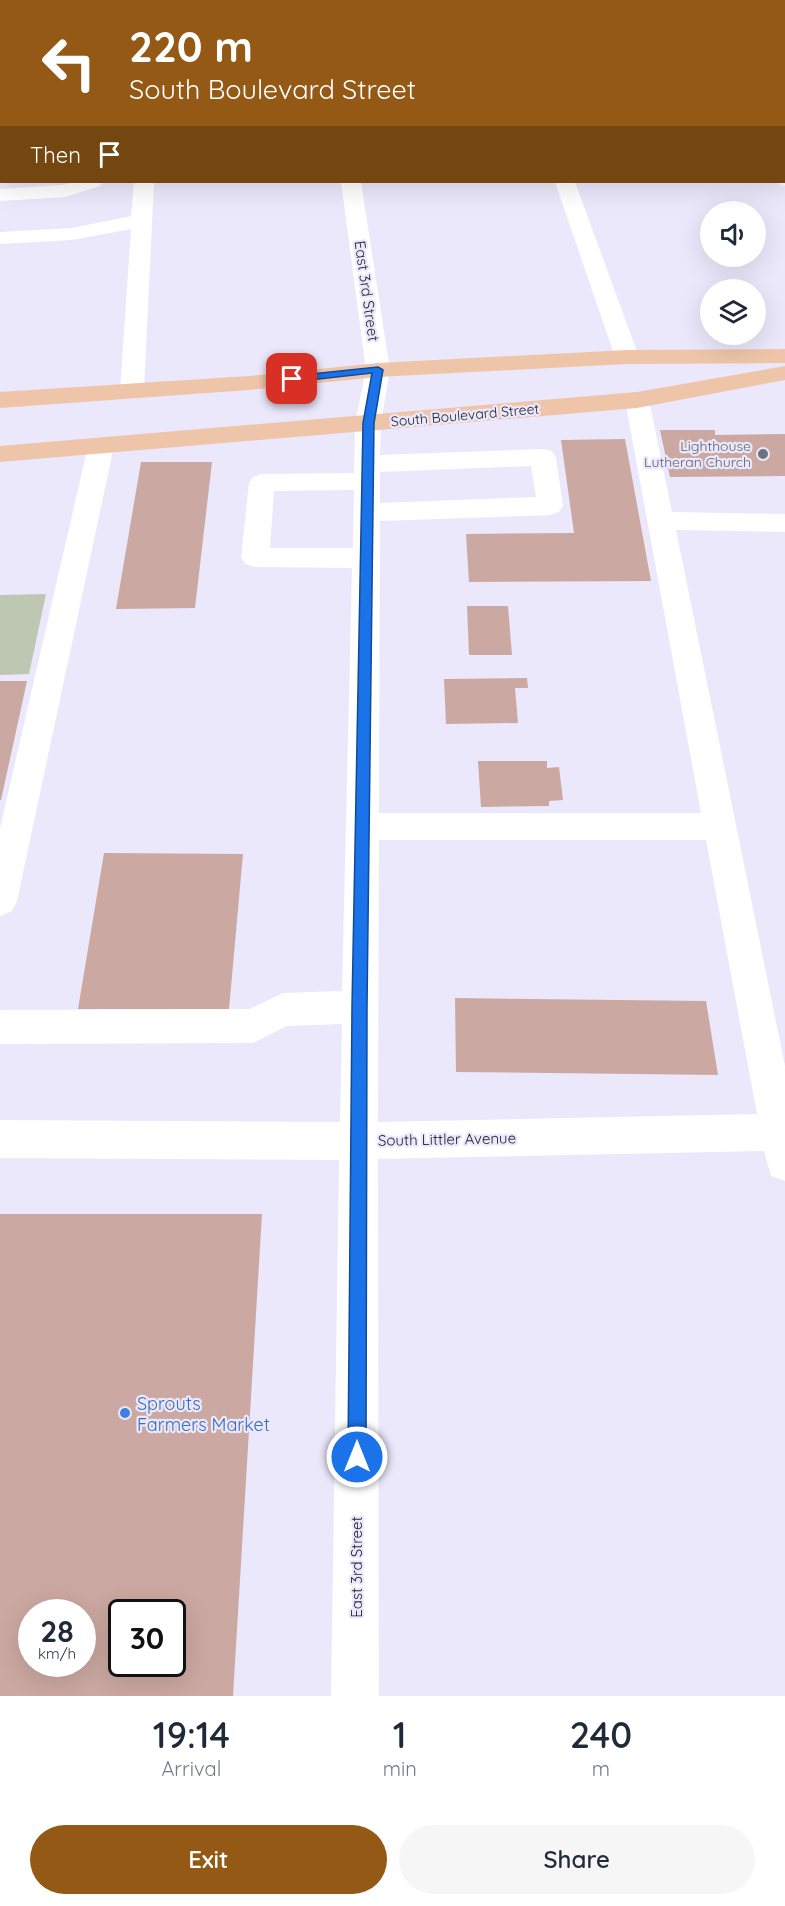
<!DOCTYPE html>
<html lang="en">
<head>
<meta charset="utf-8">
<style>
  body { margin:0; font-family:Quicksand,sans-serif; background:#f6f6f7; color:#1f2937; height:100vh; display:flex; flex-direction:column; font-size:22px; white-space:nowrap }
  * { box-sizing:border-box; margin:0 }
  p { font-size:20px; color:#747a83 }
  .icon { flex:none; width:33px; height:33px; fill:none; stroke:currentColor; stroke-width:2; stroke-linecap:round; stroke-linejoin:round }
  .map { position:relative; height:1696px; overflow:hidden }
  .sheet { display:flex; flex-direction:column; background:#fff; flex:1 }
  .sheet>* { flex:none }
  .guide { position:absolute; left:0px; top:0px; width:786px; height:183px; box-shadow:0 6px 24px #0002; background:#935915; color:#fff; overflow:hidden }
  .tools { position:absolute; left:700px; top:201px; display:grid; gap:12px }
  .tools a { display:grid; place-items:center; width:66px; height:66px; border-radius:50%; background:#fff; box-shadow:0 6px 24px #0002; font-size:30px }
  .speed { position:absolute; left:18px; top:1599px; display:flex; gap:12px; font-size:30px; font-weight:700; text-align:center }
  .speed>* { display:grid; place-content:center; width:78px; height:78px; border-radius:50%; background:#fff; box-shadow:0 6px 24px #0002; line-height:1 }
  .speed small { font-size:15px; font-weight:400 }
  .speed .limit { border:3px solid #111; border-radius:9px; background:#fff; color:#111 }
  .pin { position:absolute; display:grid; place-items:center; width:51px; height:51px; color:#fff; margin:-26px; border-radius:12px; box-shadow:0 3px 9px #0006 }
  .me { position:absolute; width:66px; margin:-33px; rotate:0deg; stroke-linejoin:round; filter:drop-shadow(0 0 4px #0008) }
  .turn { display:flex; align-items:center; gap:21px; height:126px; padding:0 30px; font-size:27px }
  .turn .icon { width:78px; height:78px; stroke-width:2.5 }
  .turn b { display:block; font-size:42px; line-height:51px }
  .then { display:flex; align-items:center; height:57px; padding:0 30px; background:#0003; gap:12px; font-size:22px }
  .eta { display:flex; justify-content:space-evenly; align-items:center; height:102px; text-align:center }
  .eta b { font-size:36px; font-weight:600; line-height:42px }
  .cta { display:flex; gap:12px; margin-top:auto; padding:12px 30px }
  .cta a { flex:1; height:69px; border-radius:36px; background:#935915; color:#fff; font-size:24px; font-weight:600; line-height:69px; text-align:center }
  .cta a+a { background:#f6f6f7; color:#1f2937 }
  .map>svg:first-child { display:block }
  .green { fill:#bdc7b2 }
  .building { fill:#cba8a1; fill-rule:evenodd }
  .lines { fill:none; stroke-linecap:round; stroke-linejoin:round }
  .minor { fill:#fff; fill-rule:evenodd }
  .major { fill:#eec5a9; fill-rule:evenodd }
  .route { fill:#1a73e8; stroke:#114b97; stroke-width:1.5 }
  .worship-dot { fill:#6b7280; stroke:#ebe8fb; stroke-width:2 }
  .shop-dot { fill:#3f7fe0; stroke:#ebe8fb; stroke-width:2 }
  .labels { text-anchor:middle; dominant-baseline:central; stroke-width:4.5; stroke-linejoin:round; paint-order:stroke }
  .far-street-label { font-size:14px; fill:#26242f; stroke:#ebe8fb }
  .far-worship-label { font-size:14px; fill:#5b616d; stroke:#ebe8fb; text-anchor:end }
  .street-label { font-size:15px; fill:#26242f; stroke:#ebe8fb }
  .near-shop-label { font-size:18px; fill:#366cbe; stroke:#ebe8fb; text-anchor:start }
</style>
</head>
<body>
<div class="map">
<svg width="785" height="1696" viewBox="0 0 785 1696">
  <rect width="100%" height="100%" fill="#ebe8fb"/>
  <path class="green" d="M 46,594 L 29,674 L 0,675 L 0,595 Z"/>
  <g class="building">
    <path d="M 660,430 L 715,430 L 715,435 L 785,434 L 785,476 L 670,477 Z"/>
    <path d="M 625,439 L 651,581 L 469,582 L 466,534 L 574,533 L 561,440 Z"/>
    <path d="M 141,462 L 212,462 L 195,608 L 116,609 Z"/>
    <path d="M 467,606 L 508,606 L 512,655 L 469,655 Z"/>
    <path d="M 527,678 L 528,688 L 515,688 L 518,723 L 446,724 L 444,679 Z"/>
    <path d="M 0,681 L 27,681 L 1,800 L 0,800 Z"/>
    <path d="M 478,761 L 547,761 L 547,768 L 559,767 L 563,800 L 549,801 L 549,806 L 481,807 Z"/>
    <path d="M 104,853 L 243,854 L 229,1009 L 78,1009 Z"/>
    <path d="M 455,998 L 706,1001 L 718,1075 L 456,1072 Z"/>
    <path d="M 0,1214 L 262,1214 L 233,1696 L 0,1696 ZM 32,1612 L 82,1612 L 82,1664 L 32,1664 ZM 122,1612 L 172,1612 L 172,1664 L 122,1664 Z"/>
  </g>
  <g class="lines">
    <g class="minor">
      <rect x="145" y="0" width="18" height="2"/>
      <path d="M 316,0 L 334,0 L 334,2 L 317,2 Z"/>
      <rect x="492" y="0" width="18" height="2"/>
      <rect x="678" y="0" width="18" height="2"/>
      <rect x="784" y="50" width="1" height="10"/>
      <rect x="0" y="90" width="2" height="12"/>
      <path d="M 784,173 L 785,186 L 776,182 L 784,182 Z"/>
      <path d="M 74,182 L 103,182 L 100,186 L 65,197 L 0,201 L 0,189 L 63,185 Z"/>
      <path d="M 134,182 L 154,182 L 144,391 L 141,396 L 132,399 L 123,396 L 120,391 L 131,229 L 72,240 L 0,244 L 0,232 L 72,228 L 131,216 Z"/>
      <path d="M 341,182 L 361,182 L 390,370 L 381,423 L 380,455 L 543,449 L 552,451 L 556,457 L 563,506 L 559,512 L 550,515 L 380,521 L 379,813 L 701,813 L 625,400 L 628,395 L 637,392 L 646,395 L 649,400 L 672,512 L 785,514 L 785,532 L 676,530 L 785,1066 L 785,1181 L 771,1176 L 764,1151 L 378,1159 L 379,1696 L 331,1696 L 339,1160 L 0,1158 L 0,1120 L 340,1122 L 342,1024 L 287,1026 L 253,1043 L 0,1044 L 0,1010 L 249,1009 L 283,993 L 342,991 L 352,568 L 255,567 L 245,564 L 241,557 L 249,483 L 253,477 L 262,474 L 354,473 L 355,423 L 366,370 ZM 531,466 L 536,497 L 380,503 L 380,472 ZM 354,490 L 353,548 L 270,548 L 274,491 ZM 379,840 L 706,840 L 757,1114 L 378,1122 Z"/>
      <path d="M 555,182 L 575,182 L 639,357 L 635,362 L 627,364 L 619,362 L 615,357 Z"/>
      <path d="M 101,438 L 110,440 L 114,446 L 17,901 L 12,911 L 0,916 L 0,828 L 88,446 L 92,440 Z"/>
    </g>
    <g class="major">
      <path d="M 785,349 L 785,363 L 627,364 L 378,377 L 249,390 L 0,408 L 0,392 L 249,376 L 378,363 L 627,350 Z"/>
      <path d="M 785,366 L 785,380 L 637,408 L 0,462 L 0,446 L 637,392 Z"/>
    </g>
  </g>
  <path class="route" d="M 378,367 L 383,370 L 374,423 L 367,1007 L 366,1457 L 363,1463 L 357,1466 L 350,1463 L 348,1457 L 352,1007 L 363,423 L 372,373 L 292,382 L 287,379 L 292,376 Z"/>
  <circle class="worship-dot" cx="763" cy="454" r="6"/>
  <circle class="shop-dot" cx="125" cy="1413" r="6"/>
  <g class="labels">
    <g class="far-street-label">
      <text transform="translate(465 415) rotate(-5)">South Boulevard Street</text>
    </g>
    <g class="far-worship-label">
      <text x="751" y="446">Lighthouse<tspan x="751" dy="16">Lutheran Church</tspan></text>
    </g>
    <g class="street-label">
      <text transform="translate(367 291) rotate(82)">East 3rd Street</text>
      <text transform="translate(447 1139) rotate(-1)">South Littler Avenue</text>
      <text transform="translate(356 1567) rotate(-90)">East 3rd Street</text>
    </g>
    <g class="near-shop-label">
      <text x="137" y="1403">Sprouts<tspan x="137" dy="21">Farmers Market</tspan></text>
    </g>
  </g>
</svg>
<div class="tools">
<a><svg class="icon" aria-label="sound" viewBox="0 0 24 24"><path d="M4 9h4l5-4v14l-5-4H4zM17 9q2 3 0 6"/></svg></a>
<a><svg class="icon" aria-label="layers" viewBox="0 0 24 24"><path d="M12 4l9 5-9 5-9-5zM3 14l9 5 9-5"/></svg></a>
</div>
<div class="speed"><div>28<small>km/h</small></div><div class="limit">30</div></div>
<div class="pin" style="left:292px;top:379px;background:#d93025"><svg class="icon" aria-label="arrive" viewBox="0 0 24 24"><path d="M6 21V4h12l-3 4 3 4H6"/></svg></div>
<svg class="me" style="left:357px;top:1457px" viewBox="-20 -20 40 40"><circle r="17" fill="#1a73e8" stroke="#fff" stroke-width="3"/><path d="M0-11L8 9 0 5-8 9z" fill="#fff"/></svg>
<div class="guide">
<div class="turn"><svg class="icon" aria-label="left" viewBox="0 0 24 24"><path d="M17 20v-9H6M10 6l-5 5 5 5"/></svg><div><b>220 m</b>South Boulevard Street</div></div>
<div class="then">Then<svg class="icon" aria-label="arrive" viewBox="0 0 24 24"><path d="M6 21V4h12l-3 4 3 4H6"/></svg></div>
</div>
</div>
<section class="sheet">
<div class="eta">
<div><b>19:14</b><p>Arrival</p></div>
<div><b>1</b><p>min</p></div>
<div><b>240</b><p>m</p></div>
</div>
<div class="cta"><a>Exit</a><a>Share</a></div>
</section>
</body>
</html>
